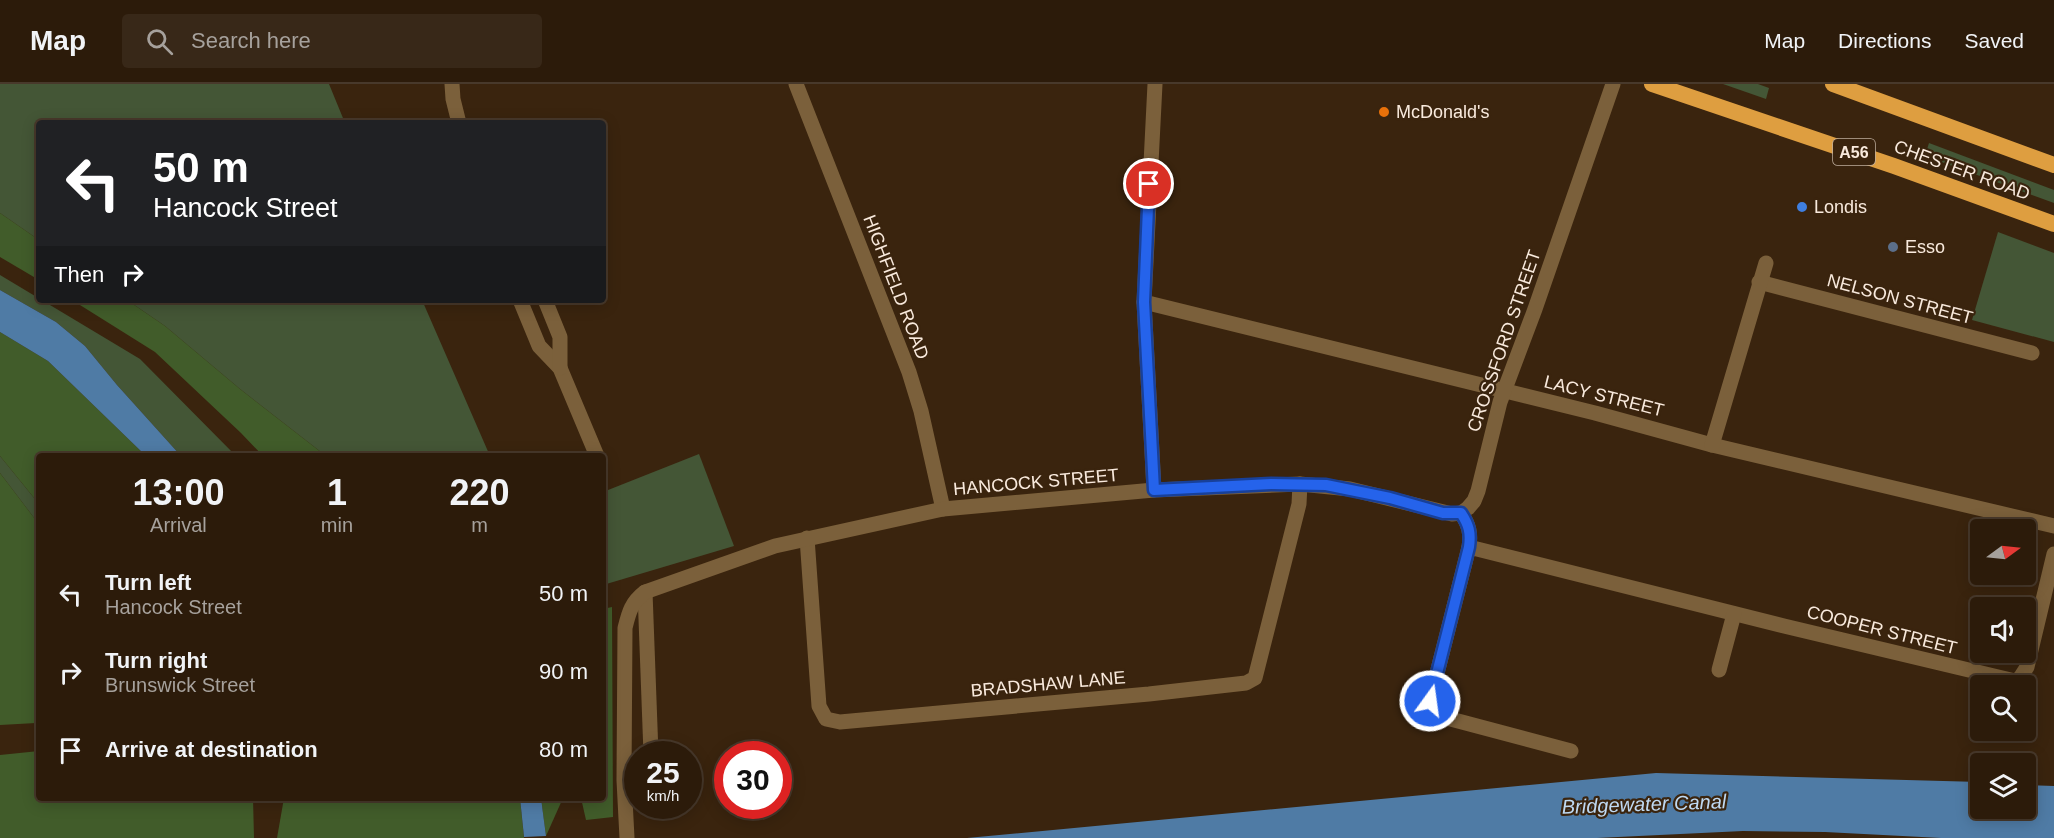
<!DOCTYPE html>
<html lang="en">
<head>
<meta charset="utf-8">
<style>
  body { margin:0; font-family:Helvetica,sans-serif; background:#382818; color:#f1f3f6; height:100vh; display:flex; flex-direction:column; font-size:22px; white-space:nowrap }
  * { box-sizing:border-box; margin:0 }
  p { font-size:20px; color:#a6a19c }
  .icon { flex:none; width:33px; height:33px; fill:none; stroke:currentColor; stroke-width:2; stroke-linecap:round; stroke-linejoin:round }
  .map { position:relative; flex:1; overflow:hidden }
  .panel { position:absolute; left:36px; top:369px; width:570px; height:348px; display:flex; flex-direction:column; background:#2c1b0a; border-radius:6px; box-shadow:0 3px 15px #0003,0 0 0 2px #48392b }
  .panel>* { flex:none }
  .top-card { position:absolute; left:36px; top:36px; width:570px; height:183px; border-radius:6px; box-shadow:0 3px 15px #0003,0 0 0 2px #48392b; background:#202124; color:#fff; overflow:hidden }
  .needle { width:39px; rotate:75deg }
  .buttons { position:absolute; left:1970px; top:435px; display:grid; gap:12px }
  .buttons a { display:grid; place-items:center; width:66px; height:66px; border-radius:6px; background:#2c1b0a; box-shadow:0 3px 15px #0003,0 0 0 2px #48392b; font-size:30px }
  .speed { position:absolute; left:624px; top:657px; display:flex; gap:12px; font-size:30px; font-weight:700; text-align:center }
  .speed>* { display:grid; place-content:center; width:78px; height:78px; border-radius:50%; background:#2c1b0a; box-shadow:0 3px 15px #0003,0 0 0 2px #48392b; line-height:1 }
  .speed small { font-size:15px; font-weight:400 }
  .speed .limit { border:9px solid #d22; background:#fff; color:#111 }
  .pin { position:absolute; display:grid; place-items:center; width:51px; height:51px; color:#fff; margin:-26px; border:3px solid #fff; border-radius:50%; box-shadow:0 2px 6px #0007 }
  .me { position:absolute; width:66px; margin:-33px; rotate:14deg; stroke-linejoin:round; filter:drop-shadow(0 0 4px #0008) }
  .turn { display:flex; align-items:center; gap:21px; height:126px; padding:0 18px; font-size:27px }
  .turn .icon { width:78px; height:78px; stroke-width:2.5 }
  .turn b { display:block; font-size:42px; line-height:51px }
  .then { display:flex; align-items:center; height:57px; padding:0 18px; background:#0003; gap:12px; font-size:22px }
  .eta { display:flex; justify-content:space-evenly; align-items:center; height:102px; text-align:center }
  .eta b { font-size:36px; font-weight:800; line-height:42px }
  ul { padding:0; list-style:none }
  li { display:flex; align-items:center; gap:18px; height:78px; padding:0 18px }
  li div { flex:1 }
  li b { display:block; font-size:22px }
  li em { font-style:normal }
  header { display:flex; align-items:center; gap:36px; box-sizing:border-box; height:84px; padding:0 30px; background:#2c1b0a; border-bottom:2px solid #48392b }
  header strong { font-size:28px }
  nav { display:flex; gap:33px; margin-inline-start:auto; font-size:21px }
  .search { width:420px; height:54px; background:#382818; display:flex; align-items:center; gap:15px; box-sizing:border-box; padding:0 21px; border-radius:6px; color:#a6a19c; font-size:22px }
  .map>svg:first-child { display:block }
  .green { fill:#445636 }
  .forest { fill:#415c2a }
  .water { fill:#4f7ba5 }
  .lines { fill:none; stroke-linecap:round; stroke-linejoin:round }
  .minor { stroke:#7b603b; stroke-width:15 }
  .trunk { stroke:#de9e40; stroke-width:16 }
  .route-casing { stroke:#184099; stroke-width:15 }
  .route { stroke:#2563eb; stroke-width:10 }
  .food-dot { fill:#e8710a; stroke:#3a240e; stroke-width:2 }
  .shop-dot { fill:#3f7fe0; stroke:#3a240e; stroke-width:2 }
  .service-dot { fill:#5c6f8a; stroke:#3a240e; stroke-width:2 }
  .labels { text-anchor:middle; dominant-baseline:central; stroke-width:4.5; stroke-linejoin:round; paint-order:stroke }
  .shield { fill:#3a240e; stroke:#c0af9f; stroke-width:1.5 }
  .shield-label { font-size:16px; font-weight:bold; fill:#f9eadd }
  .poi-label { font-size:18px; fill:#f9eadd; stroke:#3a240e; text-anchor:start }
  .street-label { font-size:18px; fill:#f9eadd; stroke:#3a240e }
  .water-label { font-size:20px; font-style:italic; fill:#bfd9f2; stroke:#3a240e }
</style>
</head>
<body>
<header>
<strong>Map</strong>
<div class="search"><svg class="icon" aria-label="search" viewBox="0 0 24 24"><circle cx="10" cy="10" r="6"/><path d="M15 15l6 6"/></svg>Search here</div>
<nav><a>Map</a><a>Directions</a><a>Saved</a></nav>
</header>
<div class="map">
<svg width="2054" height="754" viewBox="0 0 2054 754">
  <rect width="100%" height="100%" fill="#3a240e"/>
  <g class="green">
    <path d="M 0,0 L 329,0 L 345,39 L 39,39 L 39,156 L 0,129 Z"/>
    <path d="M 1723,0 L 1758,0 L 1769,4 L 1766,15 Z"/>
    <path d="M 1929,59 L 2054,106 L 2054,119 L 1925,72 Z"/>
    <path d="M 1998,148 L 2054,169 L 2054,258 L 1972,236 Z"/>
    <path d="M 0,191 L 140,275 L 236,372 L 181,372 L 117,301 L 85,262 L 56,238 L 0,206 Z"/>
    <path d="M 127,216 L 422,216 L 490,372 L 326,372 L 240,305 L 165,242 Z"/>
    <path d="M 699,370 L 734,462 L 603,501 L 603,408 Z"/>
    <path d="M 0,372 L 39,420 L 39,444 L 38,439 L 0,389 Z"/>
  </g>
  <g class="forest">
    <path d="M 0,129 L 39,156 L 39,196 L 0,173 Z"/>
    <path d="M 72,216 L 127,216 L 165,242 L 240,305 L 326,372 L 263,372 L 241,349 L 155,268 Z"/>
    <path d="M 0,248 L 48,277 L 146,372 L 39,372 L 39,420 L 0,372 Z"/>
    <path d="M 0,389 L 38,439 L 39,444 L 39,638 L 36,639 L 0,641 Z"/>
    <path d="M 612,523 L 613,733 L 586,736 L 581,714 L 603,714 L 603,525 Z"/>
    <path d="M 39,667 L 39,714 L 253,714 L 254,754 L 0,754 L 0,671 Z"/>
    <path d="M 284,714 L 520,714 L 524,754 L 277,754 Z"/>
    <path d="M 541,714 L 563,714 L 546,752 Z"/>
  </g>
  <g class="water">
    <path d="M 0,206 L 56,238 L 85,262 L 117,301 L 181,372 L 146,372 L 48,277 L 0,248 Z"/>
    <path d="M 1656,689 L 1980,698 L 1980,724 L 2025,724 L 2025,701 L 2054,702 L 2054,754 L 1941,754 L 1825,748 L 1743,747 L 1597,754 L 967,754 Z"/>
    <path d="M 520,714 L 541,714 L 546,752 L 524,753 Z"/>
  </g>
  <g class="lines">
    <g class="minor">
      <path d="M 452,0 L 453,15 L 459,39"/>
      <path d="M 796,0 L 909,288 L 921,327 L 943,425"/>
      <path d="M 1759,198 L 2032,269"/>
      <path d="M 520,216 L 539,262 L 560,284 L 597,372"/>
      <path d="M 545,216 L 560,253 L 560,284"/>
      <path d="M 1144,218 L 1595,329 L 1712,361 L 2054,442"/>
      <path d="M 1712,361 L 1766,179"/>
      <path d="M 1154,406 L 1144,218 L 1155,0"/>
      <path d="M 1461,429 C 1469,441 1471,449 1469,463 L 1430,617 C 1431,626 1435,630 1443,633 L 1571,667"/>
      <path d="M 807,454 L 819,622 L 826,635 L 840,638 L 1149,610 L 1246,599 L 1255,594 L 1299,420 L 1300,400"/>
      <path d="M 1469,463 L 1784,542 L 2015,597 L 2020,594 L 2027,583 L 2054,470"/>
      <path d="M 645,508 L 651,670"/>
      <path d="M 1719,586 L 1734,530"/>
      <path d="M 627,754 L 624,696 L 625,544 C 629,528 631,519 645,508 L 775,462 L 943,425 L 1154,406 L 1300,400 L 1350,405 L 1452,430 L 1461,429 L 1468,424 L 1474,417 L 1478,407 L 1500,318 L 1535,225 L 1613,0"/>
    </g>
    <g class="trunk">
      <path d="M 1652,0 L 1894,82 L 2054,140"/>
      <path d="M 1833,0 L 2054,81"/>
    </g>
  </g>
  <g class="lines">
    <g class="route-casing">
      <path id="route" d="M 1149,100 L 1144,218 L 1154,406 L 1271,400 L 1326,401 L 1390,414 L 1443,429 L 1461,429 C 1469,441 1471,449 1469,463 L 1430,617"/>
    </g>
    <use href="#route" class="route"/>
  </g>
  <circle class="food-dot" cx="1384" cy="28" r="6"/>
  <circle class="shop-dot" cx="1802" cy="123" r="6"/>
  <circle class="service-dot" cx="1893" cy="163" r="6"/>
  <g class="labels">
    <rect class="shield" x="1833" y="55" width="42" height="26" rx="4.5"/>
    <g class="shield-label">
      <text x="1854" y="68">A56</text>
    </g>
    <g class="poi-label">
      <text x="1396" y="28">McDonald's</text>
      <text x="1814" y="123">Londis</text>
      <text x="1905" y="163">Esso</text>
    </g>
    <g class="street-label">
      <text transform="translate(1962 86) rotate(20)">CHESTER ROAD</text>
      <text transform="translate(896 203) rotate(69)">HIGHFIELD ROAD</text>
      <text transform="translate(1900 215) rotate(15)">NELSON STREET</text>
      <text transform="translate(1504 257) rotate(-71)">CROSSFORD STREET</text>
      <text transform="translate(1604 312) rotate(14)">LACY STREET</text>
      <text transform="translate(1036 398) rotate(-5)">HANCOCK STREET</text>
      <text transform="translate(1882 546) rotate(14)">COOPER STREET</text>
      <text transform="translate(1048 600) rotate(-5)">BRADSHAW LANE</text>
    </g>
    <g class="water-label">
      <text transform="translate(1644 720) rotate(-2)">Bridgewater Canal</text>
    </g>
  </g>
</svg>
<div class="buttons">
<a><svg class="needle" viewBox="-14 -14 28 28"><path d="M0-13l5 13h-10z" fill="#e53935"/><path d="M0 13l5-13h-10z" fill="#a6a19c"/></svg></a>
<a><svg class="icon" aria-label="sound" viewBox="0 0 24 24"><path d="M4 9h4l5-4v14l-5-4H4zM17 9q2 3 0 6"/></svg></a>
<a><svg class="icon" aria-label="search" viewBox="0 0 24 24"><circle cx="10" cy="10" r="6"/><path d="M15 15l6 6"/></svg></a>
<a><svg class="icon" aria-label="layers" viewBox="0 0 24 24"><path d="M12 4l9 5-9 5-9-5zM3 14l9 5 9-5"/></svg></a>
</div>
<div class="speed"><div>25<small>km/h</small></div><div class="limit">30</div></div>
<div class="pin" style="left:1149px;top:100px;background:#d93025"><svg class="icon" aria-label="arrive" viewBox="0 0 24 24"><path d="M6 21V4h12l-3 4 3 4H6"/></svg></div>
<svg class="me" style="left:1430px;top:617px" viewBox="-20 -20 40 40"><circle r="17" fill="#2563eb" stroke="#fff" stroke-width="3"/><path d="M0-11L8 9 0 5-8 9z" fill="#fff"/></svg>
<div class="top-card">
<div class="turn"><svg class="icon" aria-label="left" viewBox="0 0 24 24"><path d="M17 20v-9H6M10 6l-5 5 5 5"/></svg><div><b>50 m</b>Hancock Street</div></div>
<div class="then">Then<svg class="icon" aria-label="right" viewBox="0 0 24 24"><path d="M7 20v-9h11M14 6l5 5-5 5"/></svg></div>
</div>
<section class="panel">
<div class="eta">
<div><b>13:00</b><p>Arrival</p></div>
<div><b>1</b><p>min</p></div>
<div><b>220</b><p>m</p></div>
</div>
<ul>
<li><svg class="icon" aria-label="left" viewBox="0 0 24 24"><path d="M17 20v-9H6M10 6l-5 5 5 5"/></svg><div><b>Turn left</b><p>Hancock Street</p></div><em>50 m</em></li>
<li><svg class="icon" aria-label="right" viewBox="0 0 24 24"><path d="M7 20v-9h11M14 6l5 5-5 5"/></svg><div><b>Turn right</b><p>Brunswick Street</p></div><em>90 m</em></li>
<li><svg class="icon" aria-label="arrive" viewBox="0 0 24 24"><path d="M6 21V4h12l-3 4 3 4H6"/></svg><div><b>Arrive at destination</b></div><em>80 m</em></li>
</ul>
</section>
</div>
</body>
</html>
